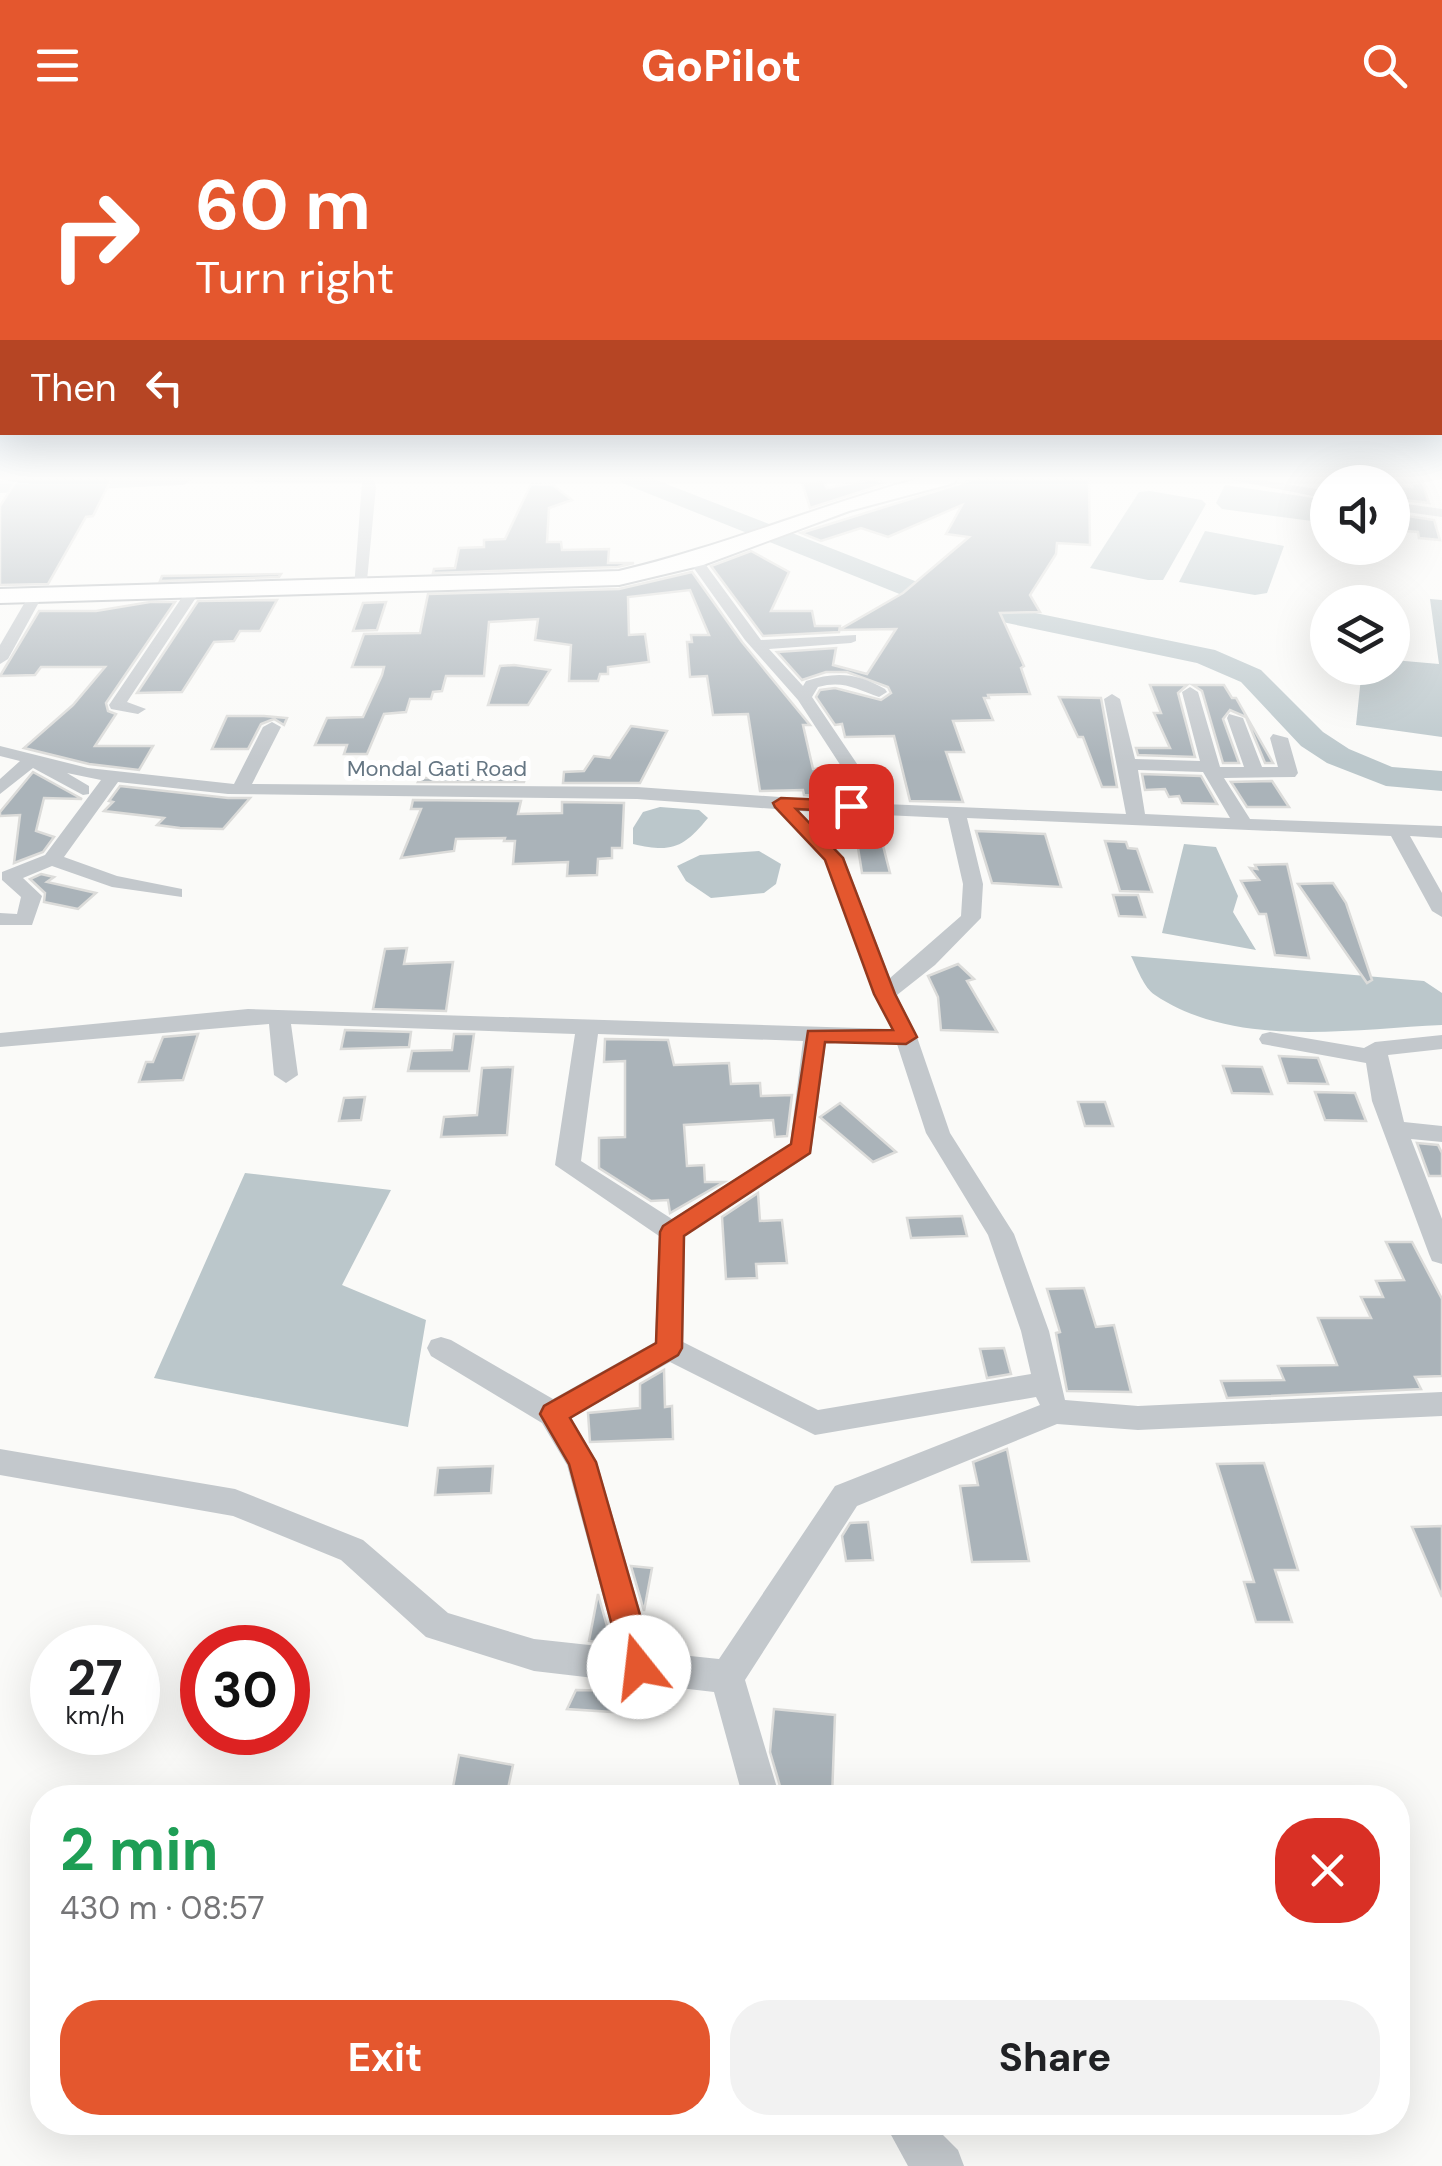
<!DOCTYPE html>
<html lang="en">
<head>
<meta charset="utf-8">
<style>
  body { margin:0; font-family:"DM Sans",sans-serif; background:#f2f2f2; color:#202124; height:100vh; display:flex; flex-direction:column; font-size:38px; white-space:nowrap }
  * { box-sizing:border-box; margin:0 }
  p { font-size:32px; color:#757577 }
  .icon { flex:none; width:55px; height:55px; fill:none; stroke:currentColor; stroke-width:2; stroke-linecap:round; stroke-linejoin:round }
  .map { position:relative; flex:1; overflow:hidden }
  .drawer { position:absolute; left:30px; top:1655px; width:1380px; height:350px; display:flex; flex-direction:column; background:#fff; border-radius:40px; box-shadow:0 10px 40px #0002 }
  .drawer>* { flex:none }
  .hud { position:absolute; left:0px; top:0px; width:1442px; height:305px; box-shadow:0 10px 40px #0002; background:#e4572e; color:#fff; overflow:hidden }
  .controls { position:absolute; left:1310px; top:335px; display:grid; gap:20px }
  .controls a { display:grid; place-items:center; width:100px; height:100px; border-radius:50%; background:#fff; box-shadow:0 10px 40px #0002; font-size:50px }
  .speed { position:absolute; left:30px; top:1495px; display:flex; gap:20px; font-size:50px; font-weight:700; text-align:center }
  .speed>* { display:grid; place-content:center; width:130px; height:130px; border-radius:50%; background:#fff; box-shadow:0 10px 40px #0002; line-height:1 }
  .speed small { font-size:25px; font-weight:400 }
  .speed .limit { border:15px solid #d22; background:#fff; color:#111 }
  .pin { position:absolute; display:grid; place-items:center; width:85px; height:85px; color:#fff; margin:-42px; border-radius:20px; box-shadow:0 5px 15px #0006 }
  .me { position:absolute; width:110px; margin:-55px; rotate:344deg; stroke-linejoin:round; filter:drop-shadow(0 0 8px #0008) }
  .turn { display:flex; align-items:center; gap:35px; height:210px; padding:0 30px; font-size:45px }
  .turn .icon { width:130px; height:130px; stroke-width:2.5 }
  .turn b { display:block; font-size:70px; line-height:85px }
  .then { display:flex; align-items:center; height:95px; padding:0 30px; background:#0003; gap:20px; font-size:38px }
  .round { display:grid; place-items:center; flex:none; width:105px; height:105px; border-radius:40px; background:#f2f2f2 }
  .summary { display:flex; align-items:center; justify-content:space-between; height:170px; padding:0 30px }
  h1 { font-size:60px; font-weight:700; line-height:75px; color:#1e9e55 }
  .cta { display:flex; gap:20px; margin-top:auto; padding:20px 30px }
  .cta a { flex:1; height:115px; border-radius:40px; background:#e4572e; color:#fff; font-size:40px; font-weight:700; line-height:115px; text-align:center }
  .cta a+a { background:#f2f2f2; color:#202124 }
  header { display:flex; justify-content:space-between; align-items:center; height:130px; padding:0 30px; background:#e4572e; color:#fff; font-size:45px; font-weight:700 }
  .map>svg:first-child { display:block }
  .water { fill:#bbc7cb }
  .lines { fill:none; stroke-linecap:round; stroke-linejoin:round }
  .river { fill:#bbc7cb; fill-rule:evenodd }
  .building { fill:#aab3b9; stroke:#dcdcda; stroke-width:2.5 }
  .trunk-casing { stroke:#b4b9bd; stroke-width:4 }
  .minor { fill:#c3c8cc; fill-rule:evenodd }
  .trunk { fill:#fff; fill-rule:evenodd }
  .route { fill:#e4572e; stroke:#94391e; stroke-width:2.5 }
  .labels { text-anchor:middle; dominant-baseline:central; stroke-width:10; stroke-linejoin:round; paint-order:stroke }
  .far-street-label { font-size:22px; fill:#657683; stroke:#fff }
</style>
</head>
<body>
<header><svg class="icon" aria-label="menu" viewBox="0 0 24 24"><path d="M4 6h16M4 12h16M4 18h16"/></svg>GoPilot<svg class="icon" aria-label="search" viewBox="0 0 24 24"><circle cx="10" cy="10" r="6"/><path d="M15 15l6 6"/></svg></header>
<div class="map">
<svg width="1442" height="2036" viewBox="0 0 1442 2036">
  <rect width="100%" height="100%" fill="#fafaf8"/>
  <g class="water">
    <path d="M 1225,355 L 1327,370 L 1327,393 L 1222,379 L 1216,373 Z"/>
    <path d="M 1150,361 L 1202,370 L 1206,374 L 1163,450 L 1148,450 L 1090,438 L 1139,362 Z"/>
    <path d="M 1205,401 L 1284,416 L 1267,463 L 1255,465 L 1179,452 Z"/>
    <path d="M 1430,469 L 1442,470 L 1442,607 L 1356,595 L 1362,538 L 1392,538 L 1393,530 L 1439,534 Z"/>
    <path d="M 660,677 L 699,680 L 708,688 C 683,718 672,723 633,714 L 633,698 L 643,682 Z"/>
    <path d="M 1184,714 L 1216,717 L 1238,766 L 1233,782 L 1256,820 L 1162,803 Z"/>
    <path d="M 759,721 L 781,734 L 776,754 L 764,763 L 711,768 L 686,751 L 677,736 L 700,725 Z"/>
    <path d="M 1131,826 L 1424,851 L 1442,863 L 1442,895 C 1351,899 1235,919 1155,865 C 1144,858 1137,838 1131,826 Z"/>
    <path d="M 245,1043 L 391,1060 L 342,1155 L 426,1190 L 408,1297 L 154,1248 Z"/>
  </g>
  <g class="lines">
    <g class="river">
      <path d="M 194,348 L 183,355 L 0,363 L 0,349 Z"/>
      <path d="M 619,348 L 651,348 L 920,453 L 992,474 L 1215,520 L 1261,540 L 1323,602 L 1349,619 L 1392,637 L 1442,641 L 1442,661 L 1386,656 L 1327,633 L 1301,616 L 1241,552 L 1197,533 L 988,489 L 902,465 L 622,353 Z"/>
    </g>
  </g>
  <g class="building">
    <path d="M 18,348 L 112,348 L 93,386 L 86,387 L 48,454 L 0,455 L 0,376 Z"/>
    <path d="M 978,348 L 1089,348 L 1090,415 L 1057,413 L 1056,424 L 1030,465 L 1040,482 L 1000,483 L 1024,536 L 1021,538 L 1030,564 L 988,565 L 989,568 L 984,568 L 993,590 L 953,591 L 964,622 L 946,622 L 963,672 L 910,671 L 894,606 L 845,607 L 842,594 L 835,595 L 816,567 L 820,560 L 835,558 L 881,570 L 891,563 L 888,557 L 847,542 L 826,542 L 802,550 L 777,522 L 836,518 L 833,535 L 867,544 L 896,499 L 839,500 L 903,463 L 969,407 L 946,404 L 962,375 L 888,407 L 861,398 L 821,411 L 801,403 Z"/>
    <path d="M 874,349 L 885,354 L 810,378 L 802,353 L 824,352 L 827,358 Z"/>
    <path d="M 1422,351 L 1429,373 L 1396,369 L 1392,355 L 1412,357 L 1412,354 Z"/>
    <path d="M 531,354 L 553,355 L 572,370 L 549,378 L 547,412 L 561,412 L 562,420 L 609,419 L 608,433 L 634,433 L 618,437 L 433,443 L 434,439 L 455,438 L 459,418 L 484,417 L 484,410 L 505,409 Z"/>
    <path d="M 1401,385 L 1434,390 L 1440,410 L 1419,408 L 1418,402 L 1406,401 Z"/>
    <path d="M 751,421 L 789,442 L 771,481 L 812,481 L 815,496 L 840,496 L 839,502 L 763,506 L 711,436 Z"/>
    <path d="M 692,442 L 742,512 L 810,595 L 803,595 L 813,639 L 838,638 L 858,669 L 804,665 L 803,660 L 760,661 L 748,584 L 713,585 L 707,546 L 690,547 L 687,512 L 692,512 L 691,505 L 709,505 L 690,460 L 628,467 L 629,505 L 645,504 L 649,532 L 608,537 L 608,544 L 600,544 L 598,551 L 569,551 L 571,515 L 535,510 L 538,489 L 489,492 L 484,546 L 446,546 L 442,561 L 433,562 L 431,569 L 410,569 L 406,582 L 384,584 L 367,624 L 344,624 L 347,615 L 315,615 L 327,588 L 363,587 L 382,545 L 384,537 L 352,537 L 364,504 L 420,503 L 428,464 L 619,459 Z"/>
    <path d="M 281,444 L 279,447 L 160,451 L 162,446 Z"/>
    <path d="M 277,470 L 260,501 L 240,501 L 234,511 L 214,512 L 182,562 L 137,563 L 198,471 Z"/>
    <path d="M 150,472 L 175,472 L 106,573 L 108,581 L 116,584 L 95,616 L 153,616 L 139,640 L 89,634 L 24,618 L 73,575 L 105,537 L 41,537 L 35,545 L 0,546 L 39,481 L 96,481 Z"/>
    <path d="M 386,472 L 377,500 L 353,501 L 363,473 Z"/>
    <path d="M 514,535 L 550,540 L 528,575 L 488,575 L 500,536 Z"/>
    <path d="M 1150,555 L 1187,555 L 1178,563 L 1195,627 L 1138,625 L 1136,618 L 1170,618 L 1154,583 L 1161,583 Z"/>
    <path d="M 1193,555 L 1224,555 L 1232,568 L 1236,568 L 1273,633 L 1265,633 L 1246,587 L 1230,580 L 1223,589 L 1239,633 L 1223,633 L 1202,561 Z"/>
    <path d="M 1059,567 L 1101,568 L 1117,657 L 1102,657 L 1083,607 L 1078,607 Z"/>
    <path d="M 227,586 L 264,586 L 287,588 L 284,595 L 274,589 L 261,594 L 248,619 L 212,619 Z"/>
    <path d="M 631,596 L 667,601 L 640,653 L 563,653 L 564,642 L 584,641 L 594,626 L 610,628 Z"/>
    <path d="M 459,640 L 514,640 L 513,647 L 526,646 L 524,652 L 418,652 L 420,648 L 457,648 Z"/>
    <path d="M 33,642 L 82,669 L 44,668 L 36,701 L 54,707 L 43,722 L 14,733 L 20,685 L 0,686 L 0,682 Z"/>
    <path d="M 1142,644 L 1201,646 L 1217,674 L 1182,673 L 1179,666 L 1169,667 L 1165,659 L 1145,660 Z"/>
    <path d="M 1272,651 L 1289,677 L 1247,677 L 1231,652 Z"/>
    <path d="M 120,656 L 228,668 L 250,668 L 223,699 L 180,698 L 157,695 L 164,688 L 104,681 L 113,672 L 109,671 Z"/>
    <path d="M 413,670 L 521,671 L 518,684 L 562,683 L 562,672 L 624,673 L 622,718 L 612,718 L 612,728 L 598,729 L 597,745 L 567,746 L 568,732 L 513,734 L 515,711 L 504,711 L 505,708 L 456,709 L 454,721 L 401,728 L 421,679 L 411,679 Z"/>
    <path d="M 818,686 L 876,688 L 890,743 L 862,743 L 855,699 L 820,697 Z"/>
    <path d="M 976,701 L 1045,704 L 1061,757 L 992,753 Z"/>
    <path d="M 1105,711 L 1126,712 L 1128,718 L 1137,719 L 1152,762 L 1120,761 Z"/>
    <path d="M 1287,734 L 1309,828 L 1275,825 L 1266,784 L 1259,784 L 1241,751 L 1259,750 L 1250,738 L 1257,739 L 1255,735 Z"/>
    <path d="M 41,744 L 54,747 L 47,752 L 96,763 L 78,779 L 44,772 L 45,763 L 30,749 Z"/>
    <path d="M 1333,753 L 1346,773 L 1372,850 L 1367,853 L 1298,754 Z"/>
    <path d="M 1113,765 L 1138,765 L 1145,787 L 1119,786 Z"/>
    <path d="M 407,818 L 404,834 L 453,832 L 446,881 L 373,879 L 385,819 Z"/>
    <path d="M 958,834 L 974,849 L 967,851 L 997,902 L 941,900 L 938,867 L 928,846 Z"/>
    <path d="M 345,900 L 411,902 L 409,917 L 341,919 Z"/>
    <path d="M 198,904 L 183,950 L 139,952 L 146,932 L 153,932 L 163,907 Z"/>
    <path d="M 454,904 L 474,904 L 469,941 L 408,941 L 412,921 L 452,920 Z"/>
    <path d="M 605,909 L 668,910 L 674,935 L 729,933 L 731,954 L 760,953 L 761,966 L 792,965 L 787,1006 L 775,1007 L 773,990 L 684,995 L 687,1036 L 704,1035 L 705,1052 L 724,1052 L 670,1083 L 668,1070 L 651,1071 L 599,1038 L 599,1008 L 625,1007 L 625,931 L 604,932 Z"/>
    <path d="M 1279,926 L 1318,928 L 1328,954 L 1288,953 Z"/>
    <path d="M 1223,936 L 1262,937 L 1272,964 L 1232,963 Z"/>
    <path d="M 513,937 L 507,1005 L 441,1007 L 444,987 L 477,985 L 482,938 Z"/>
    <path d="M 1315,962 L 1355,963 L 1366,991 L 1325,990 Z"/>
    <path d="M 365,967 L 361,990 L 339,991 L 344,968 Z"/>
    <path d="M 1078,972 L 1105,972 L 1113,996 L 1085,996 Z"/>
    <path d="M 840,973 L 896,1022 L 873,1032 L 820,987 Z"/>
    <path d="M 1417,1013 L 1438,1015 L 1442,1023 L 1442,1046 L 1429,1046 Z"/>
    <path d="M 758,1063 L 760,1091 L 782,1090 L 787,1133 L 756,1134 L 757,1148 L 726,1149 L 722,1087 Z"/>
    <path d="M 962,1086 L 967,1106 L 911,1108 L 907,1088 Z"/>
    <path d="M 1386,1112 L 1412,1112 L 1442,1169 L 1442,1246 L 1415,1247 L 1421,1259 L 1227,1268 L 1221,1251 L 1284,1250 L 1278,1236 L 1337,1235 L 1318,1188 L 1371,1188 L 1361,1167 L 1383,1167 L 1376,1151 L 1404,1150 Z"/>
    <path d="M 1084,1158 L 1096,1197 L 1114,1195 L 1131,1262 L 1067,1261 L 1056,1203 L 1060,1202 L 1047,1159 Z"/>
    <path d="M 1004,1218 L 1011,1244 L 987,1248 L 980,1219 Z"/>
    <path d="M 664,1240 L 665,1277 L 672,1276 L 673,1309 L 590,1312 L 588,1283 L 640,1278 L 640,1254 Z"/>
    <path d="M 1007,1319 L 1029,1431 L 972,1432 L 960,1356 L 978,1355 L 973,1332 Z"/>
    <path d="M 1264,1333 L 1298,1440 L 1275,1440 L 1292,1492 L 1256,1492 L 1244,1452 L 1254,1452 L 1217,1334 Z"/>
    <path d="M 493,1336 L 491,1363 L 435,1365 L 438,1338 Z"/>
    <path d="M 868,1392 L 873,1430 L 846,1431 L 842,1406 L 850,1393 Z"/>
    <path d="M 1442,1396 L 1442,1467 L 1412,1397 Z"/>
    <path d="M 631,1436 L 652,1438 L 644,1481 Z"/>
    <path d="M 598,1464 L 612,1514 L 589,1511 Z"/>
    <path d="M 576,1560 L 620,1561 L 629,1583 L 567,1579 Z"/>
    <path d="M 774,1579 L 835,1585 L 832,1668 L 782,1663 L 770,1622 Z"/>
    <path d="M 459,1625 L 513,1635 L 506,1668 L 451,1668 Z"/>
  </g>
  <g class="lines">
    <g class="trunk-casing">
      <path id="trunk" d="M 921,348 L 957,348 L 954,353 L 849,381 L 703,435 L 619,455 L 0,473 L 0,459 L 619,441 C 722,417 819,375 921,348 Z"/>
    </g>
    <g class="minor">
      <path d="M 250,348 L 373,348 L 376,357 L 366,461 L 354,458 L 362,353 L 256,352 Z"/>
      <path d="M 1221,348 L 1250,348 L 1328,361 L 1328,369 Z"/>
      <path d="M 1392,372 L 1442,379 L 1442,387 L 1392,380 Z"/>
      <path d="M 690,427 L 700,427 L 761,510 L 856,505 L 856,511 L 851,513 L 769,519 L 803,556 L 806,551 C 836,541 858,543 885,559 L 887,562 L 879,567 C 856,559 843,550 818,557 L 812,567 L 884,674 L 1126,684 L 1104,569 L 1112,564 L 1120,569 L 1135,629 L 1200,631 L 1182,562 L 1190,557 L 1198,562 L 1220,637 L 1244,637 L 1227,588 L 1229,584 L 1243,588 L 1262,637 L 1278,637 L 1270,608 L 1273,604 L 1288,608 L 1298,643 L 1295,647 L 1224,648 L 1250,689 L 1442,696 L 1442,708 L 1410,706 L 1442,763 L 1442,787 L 1432,781 L 1391,706 L 967,688 L 983,754 L 981,788 L 935,835 L 897,865 L 917,907 L 950,1003 L 1014,1104 L 1049,1201 L 1065,1270 L 1138,1276 L 1442,1262 L 1442,1286 L 1138,1300 L 1057,1294 L 857,1376 L 745,1550 L 780,1668 L 743,1668 L 714,1562 L 534,1541 L 426,1507 L 341,1430 L 233,1386 L 0,1345 L 0,1319 L 235,1359 L 363,1410 L 448,1483 L 534,1509 L 617,1518 L 567,1335 L 542,1293 L 431,1226 L 427,1218 L 431,1210 L 441,1207 L 451,1210 L 553,1269 L 655,1212 L 659,1106 L 555,1035 L 575,904 L 291,894 L 298,945 L 286,953 L 274,945 L 269,894 L 0,917 L 0,903 L 248,879 L 891,899 L 825,730 L 776,679 L 637,669 L 228,664 L 118,652 L 64,727 L 117,746 L 182,759 L 182,767 L 112,757 L 52,736 L 23,748 L 42,766 L 32,795 L 0,795 L 0,783 L 17,784 L 21,767 L 2,750 L 2,742 L 45,725 L 101,650 L 67,643 L 89,656 L 89,664 L 83,665 L 33,638 L 0,664 L 0,649 L 20,631 L 0,626 L 0,616 L 88,638 L 234,654 L 263,597 L 272,592 L 281,597 L 252,654 L 637,657 L 865,673 L 798,570 L 745,510 L 688,430 ZM 1138,640 L 1203,642 L 1230,688 L 1145,684 ZM 799,681 L 948,688 L 963,754 L 961,786 L 890,848 L 844,728 ZM 598,904 L 803,911 L 790,1014 L 672,1089 L 581,1031 ZM 826,912 L 897,914 L 926,1003 L 988,1105 L 1021,1201 L 1031,1244 L 818,1280 L 683,1212 L 685,1106 L 811,1024 ZM 670,1232 L 815,1305 L 1036,1267 L 1040,1275 L 835,1356 L 719,1529 L 652,1522 L 597,1332 L 571,1288 Z"/>
      <path d="M 189,457 L 201,460 L 127,572 L 146,579 L 138,584 L 111,579 L 109,575 Z"/>
      <path d="M 32,460 L 44,463 L 8,529 L 0,534 L 0,515 Z"/>
      <path d="M 1270,902 L 1364,918 L 1375,912 L 1442,905 L 1442,919 L 1388,925 L 1404,992 L 1442,996 L 1442,1012 L 1411,1009 L 1442,1089 L 1442,1134 L 1432,1131 L 1429,1124 L 1372,971 L 1366,933 L 1262,914 L 1259,909 L 1262,904 Z"/>
      <path d="M 884,1992 L 930,1992 L 958,2020 L 964,2036 L 908,2036 Z"/>
    </g>
    <use href="#trunk" class="trunk"/>
  </g>
  <linearGradient id="sky" x2="0" y2="1"><stop stop-color="#96bcdc"/><stop offset="0.55" stop-color="#fdfdfc"/><stop offset="1" stop-color="#fdfdfc" stop-opacity="0"/></linearGradient>
  <rect width="1442" height="633" fill="url(#sky)"/>
  <path class="route" d="M 781,668 L 851,671 L 860,676 L 851,682 L 796,679 L 843,728 L 895,864 L 917,907 L 906,914 L 825,912 L 810,1023 L 684,1106 L 682,1218 L 678,1225 L 570,1288 L 596,1332 L 655,1537 L 650,1548 L 639,1552 L 628,1548 L 623,1537 L 569,1334 L 540,1284 L 544,1276 L 656,1213 L 660,1102 L 663,1096 L 791,1014 L 808,901 L 893,900 L 874,864 L 825,730 L 775,677 L 773,673 Z"/>
  <g class="labels">
    <g class="far-street-label">
      <text x="437" y="638">Mondal Gati Road</text>
    </g>
  </g>
</svg>
<div class="controls">
<a><svg class="icon" aria-label="sound" viewBox="0 0 24 24"><path d="M4 9h4l5-4v14l-5-4H4zM17 9q2 3 0 6"/></svg></a>
<a><svg class="icon" aria-label="layers" viewBox="0 0 24 24"><path d="M12 4l9 5-9 5-9-5zM3 14l9 5 9-5"/></svg></a>
</div>
<div class="speed"><div>27<small>km/h</small></div><div class="limit">30</div></div>
<div class="pin" style="left:851px;top:676px;background:#d93025"><svg class="icon" aria-label="arrive" viewBox="0 0 24 24"><path d="M6 21V4h12l-3 4 3 4H6"/></svg></div>
<svg class="me" style="left:639px;top:1537px" viewBox="-20 -20 40 40"><circle r="19" fill="#fff"/><path d="M0-13L10 11 0 6-10 11z" fill="#e4572e"/></svg>
<div class="hud">
<div class="turn"><svg class="icon" aria-label="right" viewBox="0 0 24 24"><path d="M7 20v-9h11M14 6l5 5-5 5"/></svg><div><b>60 m</b>Turn right</div></div>
<div class="then">Then<svg class="icon" aria-label="left" viewBox="0 0 24 24"><path d="M17 20v-9H6M10 6l-5 5 5 5"/></svg></div>
</div>
<section class="drawer">
<div class="summary"><div><h1>2 min</h1><p>430 m · 08:57</p></div><a class="round" style="background:#d93025;color:#fff"><svg class="icon" aria-label="close" viewBox="0 0 24 24"><path d="M6 6l12 12M18 6L6 18"/></svg></a></div>
<div class="cta"><a>Exit</a><a>Share</a></div>
</section>
</div>
</body>
</html>
